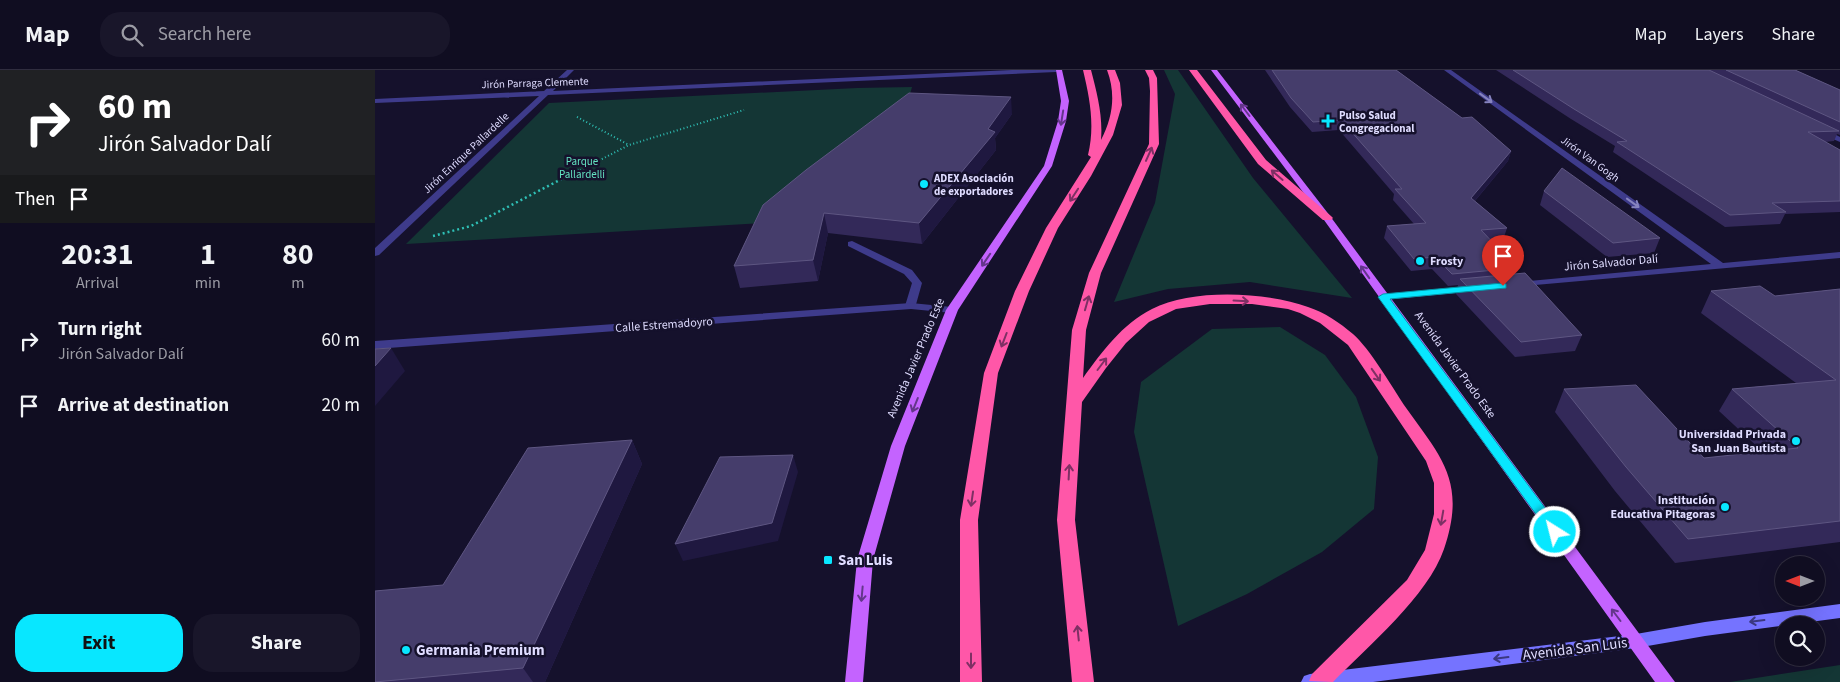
<!DOCTYPE html>
<html lang="en">
<head>
<meta charset="utf-8">
<style>
  body { margin:0; font-family:"Source Sans 3",sans-serif; background:#19162a; color:#f1f3f6; height:100vh; display:flex; flex-direction:column; font-size:19px; white-space:nowrap }
  * { box-sizing:border-box; margin:0 }
  p { font-size:16px; color:#9c9ca5 }
  .icon { flex:none; width:28px; height:28px; fill:none; stroke:currentColor; stroke-width:2; stroke-linecap:round; stroke-linejoin:round }
  .map { position:relative; flex:1; overflow:hidden }
  .drawer { display:flex; flex-direction:column; background:#100d21; width:375px }
  .drawer>* { flex:none }
  .guide { background:#202124; color:#fff; overflow:hidden }
  .needle { width:32px; rotate:270deg }
  .controls { position:absolute; left:1400px; top:486px; display:grid; gap:10px }
  .controls a { display:grid; place-items:center; width:50px; height:50px; border-radius:50%; background:#100d21; box-shadow:0 5px 20px #0002,0 0 0 1px #302d3f; font-size:25px }
  .pin { position:absolute; display:grid; place-items:center; width:42px; height:42px; color:#fff; margin:-51px -21px; border-radius:50% 50% 50% 0; rotate:-45deg; box-shadow:0 0 5px #0007 }
  .pin .icon { rotate:45deg }
  .me { position:absolute; width:55px; margin:-28px; rotate:324deg; stroke-linejoin:round; filter:drop-shadow(0 0 4px #0008) }
  .turn { display:flex; align-items:center; gap:18px; height:105px; padding:0 15px; font-size:22px }
  .turn .icon { width:65px; height:65px; stroke-width:2.5 }
  .turn b { display:block; font-size:35px; line-height:42px }
  .then { display:flex; align-items:center; height:48px; padding:0 15px; background:#0003; gap:10px; font-size:19px }
  .eta { display:flex; justify-content:space-evenly; align-items:center; height:85px; text-align:center }
  .eta b { font-size:30px; font-weight:700; line-height:35px }
  .action { display:flex; gap:10px; margin-top:auto; padding:10px 15px }
  .action a { flex:1; height:58px; border-radius:20px; background:#08e7ff; color:#111; font-size:20px; font-weight:700; line-height:58px; text-align:center }
  .action a+a { background:#19162a; color:#f1f3f6 }
  ul { padding:0; list-style:none }
  li { display:flex; align-items:center; gap:15px; height:65px; padding:0 15px }
  li div { flex:1 }
  li b { display:block; font-size:19px }
  li em { font-style:normal }
  header { display:flex; align-items:center; gap:30px; box-sizing:border-box; height:70px; padding:0 25px; background:#100d21; border-bottom:1px solid #302d3f }
  header strong { font-size:24px }
  nav { display:flex; gap:28px; margin-inline-start:auto; font-size:18px }
  .search { width:350px; height:45px; background:#19162a; display:flex; align-items:center; gap:12px; box-sizing:border-box; padding:0 18px; border-radius:20px; color:#9c9ca5; font-size:19px }
  main { display:flex; flex:1; min-height:0 }
  .map>svg:first-child { display:block }
  .green { fill:#143635 }
  .lines { fill:none; stroke-linecap:round; stroke-linejoin:round }
  .path-far1 { stroke:#2fc0b6; stroke-width:2; stroke-dasharray:1 2.5; stroke-linecap:butt }
  .path { stroke:#2fc0b6; stroke-width:2.5; stroke-dasharray:2 3; stroke-linecap:butt }
  .lane { fill:#3e3b8b; fill-rule:evenodd }
  .street { fill:#3e3b8b; fill-rule:evenodd }
  .secondary { fill:#7573ff; fill-rule:evenodd }
  .primary { fill:#c463ff; fill-rule:evenodd }
  .highway { fill:#ff57a8; fill-rule:evenodd }
  .wall { fill:#332959 }
  .shaded-wall { fill:#1f1840 }
  .building { fill:#453d6b; stroke:#5e5682 }
  .oneway { stroke:#8683bf }
  .oneway2 { stroke:#64368b }
  .oneway3 { stroke:#7e3064 }
  .oneway4 { stroke:#3b3880 }
  .route { fill:#08e7ff; stroke:#0596a6 }
  .poi-dot { fill:#08e7ff; stroke:#15112c; stroke-width:2 }
  .labels { text-anchor:middle; dominant-baseline:central; stroke-width:5; stroke-linejoin:round; paint-order:stroke }
  .far-street-label { font-size:11px; fill:#dfdcff; stroke:#15112c }
  .far-poi-label { font-size:11px; font-weight:bold; fill:#dfdcff; stroke:#15112c; text-anchor:start }
  .far-park-label { font-size:11px; fill:#64e3c2; stroke:#15112c }
  .poi-label { font-size:12px; font-weight:bold; fill:#dfdcff; stroke:#15112c; text-anchor:end }
  .street-label { font-size:12px; fill:#dfdcff; stroke:#15112c }
  .near-poi-label { font-size:15px; font-weight:bold; fill:#dfdcff; stroke:#15112c; text-anchor:start }
  .near-street-label { font-size:15px; fill:#dfdcff; stroke:#15112c }
</style>
</head>
<body>
<header>
<strong>Map</strong>
<div class="search"><svg class="icon" aria-label="search" viewBox="0 0 24 24"><circle cx="10" cy="10" r="6"/><path d="M15 15l6 6"/></svg>Search here</div>
<nav><a>Map</a><a>Layers</a><a>Share</a></nav>
</header>
<main>
<section class="drawer">
<div class="guide">
<div class="turn"><svg class="icon" aria-label="right" viewBox="0 0 24 24"><path d="M7 20v-9h11M14 6l5 5-5 5"/></svg><div><b>60 m</b>Jirón Salvador Dalí</div></div>
<div class="then">Then<svg class="icon" aria-label="arrive" viewBox="0 0 24 24"><path d="M6 21V4h12l-3 4 3 4H6"/></svg></div>
</div>
<div class="eta">
<div><b>20:31</b><p>Arrival</p></div>
<div><b>1</b><p>min</p></div>
<div><b>80</b><p>m</p></div>
</div>
<ul>
<li><svg class="icon" aria-label="right" viewBox="0 0 24 24"><path d="M7 20v-9h11M14 6l5 5-5 5"/></svg><div><b>Turn right</b><p>Jirón Salvador Dalí</p></div><em>60 m</em></li>
<li><svg class="icon" aria-label="arrive" viewBox="0 0 24 24"><path d="M6 21V4h12l-3 4 3 4H6"/></svg><div><b>Arrive at destination</b></div><em>20 m</em></li>
</ul>
<div class="action"><a>Exit</a><a>Share</a></div>
</section>
<div class="map">
<svg width="1465" height="612" viewBox="0 0 1465 612">
  <rect width="100%" height="100%" fill="#15112c"/>
  <g class="green">
    <path d="M 789,0 L 803,0 L 878,108 L 977,228 L 875,212 L 793,219 L 739,232 L 780,133 L 800,24 Z"/>
    <path d="M 537,17 L 530,42 L 388,153 L 31,174 L 174,33 L 482,18 Z"/>
    <path d="M 905,257 L 950,285 L 981,327 L 1003,387 L 999,439 L 947,482 L 872,524 L 803,556 L 759,362 L 766,312 L 837,259 Z"/>
    <path d="M 1465,595 L 1465,612 L 1355,612 Z"/>
  </g>
  <g class="lines">
    <g class="path-far1">
      <path d="M 202,47 L 254,75"/>
      <path d="M 202,102 L 254,75 L 369,40"/>
    </g>
    <path class="path" d="M 58,166 L 96,156 L 204,100"/>
    <path class="lane" d="M 477,171 L 537,200 L 547,213 L 540,238 L 532,238 L 530,236 L 537,213 L 529,204 L 473,176 L 473,172 Z"/>
    <g class="street">
      <path d="M 192,0 L 199,0 L 178,21 L 637,0 L 684,0 L 681,2 L 173,25 L 4,185 L 0,186 L 0,178 L 164,26 L 0,33 L 0,29 L 169,21 Z"/>
      <path d="M 1069,0 L 1076,0 L 1348,193 L 1465,182 L 1465,188 L 1139,217 L 1138,215 L 1143,212 L 1336,194 Z"/>
      <path d="M 1444,59 L 1450,59 L 1465,67 L 1465,72 L 1444,63 Z"/>
      <path d="M 1098,216 L 1102,217 L 1103,219 L 1102,221 L 1009,230 L 1003,227 L 1009,224 Z"/>
      <path d="M 536,233 L 577,237 L 583,240 L 577,243 L 536,239 L 0,279 L 0,271 Z"/>
    </g>
    <path class="secondary" d="M 1465,534 L 1465,548 L 1330,566 L 1261,578 L 998,612 L 926,612 L 929,606 L 935,604 L 1261,564 L 1330,552 Z"/>
    <g class="primary">
      <path d="M 681,0 L 687,0 L 694,31 L 691,51 L 677,96 L 583,240 L 530,376 L 498,490 L 488,612 L 470,612 L 482,490 L 516,376 L 571,240 L 669,96 L 683,51 L 686,31 Z"/>
      <path d="M 836,0 L 842,0 L 955,146 L 1300,612 L 1280,612 L 949,150 Z"/>
    </g>
    <g class="highway">
      <path d="M 708,0 L 716,0 C 722,23 728,46 726,70 C 738,47 741,24 732,0 L 740,0 L 745,13 L 747,35 L 738,65 L 716,106 L 683,158 L 654,221 L 623,303 L 603,450 L 607,612 L 585,612 L 585,450 L 609,303 L 640,221 L 671,158 L 716,87 L 713,85 C 720,56 715,29 708,0 Z"/>
      <path d="M 770,0 L 778,0 L 782,8 L 784,74 L 726,203 L 711,260 L 708,308 C 727,282 747,254 777,239 C 817,218 892,222 933,237 C 949,242 965,253 978,264 C 995,279 1016,315 1029,335 C 1066,387 1092,411 1069,479 C 1053,526 993,576 958,612 L 934,611 L 937,604 L 1032,510 L 1050,480 L 1059,444 L 1059,413 L 1051,391 L 973,275 L 945,253 L 925,243 L 913,239 L 877,234 L 835,234 L 801,239 L 774,252 L 751,273 L 731,298 L 707,332 L 700,450 L 719,612 L 697,612 L 682,450 L 697,260 L 714,203 L 774,74 L 775,21 L 774,8 Z"/>
      <path d="M 814,0 L 822,0 L 891,90 L 956,146 L 958,148 L 956,150 L 948,150 L 883,94 Z"/>
    </g>
  </g>
  <g class="wall">
    <path d="M 890,0 L 1021,0 L 1087,48 L 1136,81 L 1133,91 L 1100,131 L 1132,158 L 1128,170 L 1116,171 L 1142,198 L 1140,204 L 1207,265 L 1200,281 L 1140,287 L 1081,224 L 1083,215 L 1073,216 L 1057,199 L 1036,201 L 1009,168 L 1012,156 L 1039,154 L 1018,130 L 1019,124 L 964,60 L 937,62 L 915,37 Z"/>
    <path d="M 1121,0 L 1420,0 L 1465,20 L 1465,65 L 1462,64 L 1459,71 L 1450,72 L 1465,80 L 1465,142 L 1410,144 L 1405,154 L 1350,157 L 1238,82 L 1240,76 L 1196,49 Z"/>
    <path d="M 637,44 L 620,68 L 621,80 L 547,174 L 453,163 L 443,211 L 365,218 L 359,196 L 388,135 Z"/>
    <path d="M 1169,121 L 1285,168 L 1279,183 L 1232,187 L 1165,135 Z"/>
    <path d="M 1465,219 L 1465,472 L 1300,493 L 1240,421 L 1180,342 L 1189,319 L 1329,388 L 1388,382 L 1344,341 L 1357,319 L 1421,313 L 1326,243 L 1336,221 L 1400,226 Z"/>
    <path d="M 257,370 L 267,394 L 170,612 L 0,612 L 68,515 Z"/>
  </g>
  <g class="shaded-wall">
    <path d="M 636,27 L 637,44 L 620,68 L 621,80 L 547,174 L 544,153 Z"/>
    <path d="M 1136,81 L 1133,91 L 1093,139 L 1096,128 Z"/>
    <path d="M 449,143 L 453,163 L 443,211 L 438,190 Z"/>
    <path d="M 16,278 L 30,301 L 0,336 L 0,296 Z"/>
    <path d="M 257,370 L 267,394 L 170,612 L 158,612 L 148,598 Z"/>
    <path d="M 418,385 L 423,402 L 403,471 L 308,491 L 300,474 Z"/>
  </g>
  <g class="building">
    <path d="M 897,0 L 1021,0 L 1087,48 L 1097,47 L 1136,81 L 1096,128 L 1132,158 L 1106,160 L 1142,198 L 1077,204 L 1060,187 L 1039,189 L 1012,156 L 1051,153 L 1020,119 L 1027,119 L 966,50 L 938,52 L 916,28 Z"/>
    <path d="M 1138,0 L 1334,0 L 1464,61 L 1433,62 L 1465,80 L 1465,131 L 1397,133 L 1411,142 L 1355,145 L 1242,72 L 1252,71 L 1199,39 Z"/>
    <path d="M 1351,0 L 1420,0 L 1465,20 L 1465,52 Z"/>
    <path d="M 534,23 L 636,27 L 613,59 L 620,62 L 544,153 L 449,143 L 438,190 L 359,196 L 388,135 L 431,100 Z"/>
    <path d="M 1187,98 L 1285,168 L 1238,173 L 1169,121 Z"/>
    <path d="M 1150,203 L 1207,265 L 1146,272 L 1085,209 Z"/>
    <path d="M 1385,216 L 1400,226 L 1465,219 L 1465,451 L 1313,469 L 1251,397 L 1189,319 L 1261,315 L 1329,388 L 1423,378 L 1357,319 L 1461,310 L 1336,221 Z"/>
    <path d="M 16,278 L 0,296 L 0,279 Z"/>
    <path d="M 257,370 L 148,598 L 0,612 L 0,521 L 68,515 L 153,378 Z"/>
    <path d="M 418,385 L 397,453 L 300,474 L 345,387 Z"/>
  </g>
  <defs><path id="oneway-shaft" d="M-6 0H5M1.5-3L5.5 0L1.5 3" fill="none" stroke-width="1.6" stroke-linecap="round" stroke-linejoin="round" transform="scale(1.25)"/></defs>
  <g class="oneway">
    <use href="#oneway-shaft" transform="translate(1111 28) rotate(36)"/>
    <use href="#oneway-shaft" transform="translate(1258 133) rotate(36)"/>
  </g>
  <g class="oneway2">
    <use href="#oneway-shaft" transform="translate(870 40) rotate(-127)"/>
    <use href="#oneway-shaft" transform="translate(687 48) rotate(99)"/>
    <use href="#oneway-shaft" transform="translate(611 190) rotate(124)"/>
    <use href="#oneway-shaft" transform="translate(990 202) rotate(-125)"/>
    <use href="#oneway-shaft" transform="translate(540 335) rotate(112)"/>
    <use href="#oneway-shaft" transform="translate(487 524) rotate(95)"/>
    <use href="#oneway-shaft" transform="translate(1241 545) rotate(-127)"/>
  </g>
  <g class="oneway3">
    <use href="#oneway-shaft" transform="translate(774 84) rotate(-66)"/>
    <use href="#oneway-shaft" transform="translate(902 105) rotate(-139)"/>
    <use href="#oneway-shaft" transform="translate(699 125) rotate(123)"/>
    <use href="#oneway-shaft" transform="translate(866 231) rotate(3)"/>
    <use href="#oneway-shaft" transform="translate(712 233) rotate(-74)"/>
    <use href="#oneway-shaft" transform="translate(629 270) rotate(111)"/>
    <use href="#oneway-shaft" transform="translate(727 294) rotate(-53)"/>
    <use href="#oneway-shaft" transform="translate(1001 305) rotate(55)"/>
    <use href="#oneway-shaft" transform="translate(694 402) rotate(-87)"/>
    <use href="#oneway-shaft" transform="translate(597 429) rotate(98)"/>
    <use href="#oneway-shaft" transform="translate(1067 448) rotate(100)"/>
    <use href="#oneway-shaft" transform="translate(703 563) rotate(-96)"/>
    <use href="#oneway-shaft" transform="translate(596 591) rotate(90)"/>
  </g>
  <g class="oneway4">
    <use href="#oneway-shaft" transform="translate(1382 551) rotate(173)"/>
    <use href="#oneway-shaft" transform="translate(1126 588) rotate(173)"/>
  </g>
  <path class="route" d="M 1128,213 L 1131,214 L 1131,218 L 1015,229 L 1185,458 L 1188,462 L 1185,465 L 1180,467 L 1176,465 L 1003,227 L 1008,224 Z"/>
  <g class="poi-dot">
    <path d="M950.5 43.5h5v5h5v5h-5v5h-5v-5h-5v-5h5z"/>
    <circle cx="549" cy="114" r="5"/>
    <circle cx="1045" cy="191" r="5"/>
    <circle cx="1421" cy="371" r="5"/>
    <circle cx="1350" cy="437" r="5"/>
    <rect x="448" y="485" width="10" height="10" rx="2.5"/>
    <circle cx="31" cy="580" r="5"/>
  </g>
  <g class="labels">
    <g class="far-street-label">
      <text transform="translate(160 13) rotate(-2)">Jirón Parraga Clemente</text>
      <text transform="translate(91 83) rotate(-43)">Jirón Enrique Pallardelle</text>
      <text transform="translate(1215 89) rotate(36)">Jirón Van Gogh</text>
    </g>
    <g class="far-poi-label">
      <text x="964" y="45">Pulso Salud<tspan x="964" dy="13">Congregacional</tspan></text>
      <text x="559" y="108">ADEX Asociación<tspan x="559" dy="13">de exportadores</tspan></text>
    </g>
    <g class="far-park-label">
      <text x="207" y="91">Parque<tspan x="207" dy="13">Pallardelli</tspan></text>
    </g>
    <g class="poi-label">
      <text x="1055" y="191" text-anchor="start">Frosty</text>
      <text x="1411" y="364">Universidad Privada<tspan x="1411" dy="14">San Juan Bautista</tspan></text>
      <text x="1340" y="430">Institución<tspan x="1340" dy="14">Educativa Pitagoras</tspan></text>
    </g>
    <g class="street-label">
      <text transform="translate(1236 193) rotate(-5)">Jirón Salvador Dalí</text>
      <text transform="translate(289 255) rotate(-4)">Calle Estremadoyro</text>
      <text transform="translate(541 288) rotate(-67)">Avenida Javier Prado Este</text>
      <text transform="translate(1080 295) rotate(54)">Avenida Javier Prado Este</text>
    </g>
    <g class="near-poi-label">
      <text x="463" y="490">San Luis</text>
      <text x="41" y="580">Germania Premium</text>
    </g>
    <g class="near-street-label">
      <text transform="translate(1200 579) rotate(-7)">Avenida San Luis</text>
    </g>
  </g>
</svg>
<div class="controls">
<a><svg class="needle" viewBox="-14 -14 28 28"><path d="M0-13l5 13h-10z" fill="#e53935"/><path d="M0 13l5-13h-10z" fill="#9c9ca5"/></svg></a>
<a><svg class="icon" aria-label="search" viewBox="0 0 24 24"><circle cx="10" cy="10" r="6"/><path d="M15 15l6 6"/></svg></a>
</div>
<div class="pin" style="left:1128px;top:216px;background:#d93025"><svg class="icon" aria-label="arrive" viewBox="0 0 24 24"><path d="M6 21V4h12l-3 4 3 4H6"/></svg></div>
<svg class="me" style="left:1180px;top:462px" viewBox="-20 -20 40 40"><circle r="17" fill="#08e7ff" stroke="#fff" stroke-width="3"/><path d="M0-11L8 9 0 5-8 9z" fill="#fff"/></svg>
</div>
</main>
</body>
</html>
